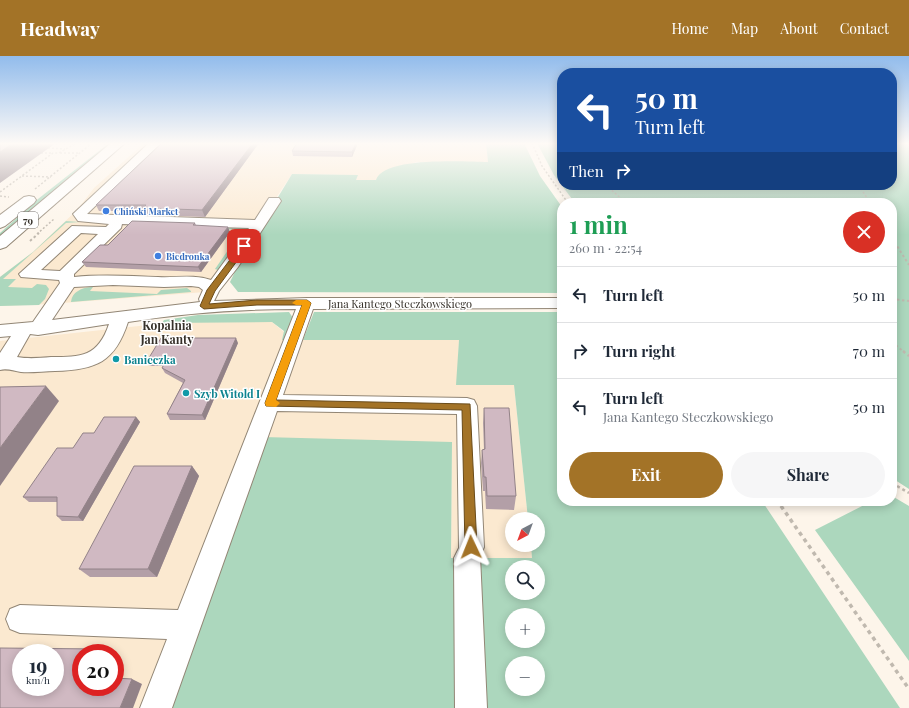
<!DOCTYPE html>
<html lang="en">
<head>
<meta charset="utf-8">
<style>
  body { margin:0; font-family:"Playfair Display",serif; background:#f6f6f7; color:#1f2937; height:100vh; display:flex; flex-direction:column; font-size:15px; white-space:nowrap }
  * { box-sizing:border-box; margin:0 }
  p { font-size:13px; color:#747a83 }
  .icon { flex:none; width:22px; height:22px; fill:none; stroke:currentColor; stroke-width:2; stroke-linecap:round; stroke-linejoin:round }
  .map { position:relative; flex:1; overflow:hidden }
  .side { position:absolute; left:557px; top:142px; width:340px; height:308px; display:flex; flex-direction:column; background:#fff; border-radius:16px; box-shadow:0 2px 10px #0003 }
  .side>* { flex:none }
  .top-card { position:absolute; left:557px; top:12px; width:340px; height:122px; border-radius:16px; box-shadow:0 2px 10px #0003; background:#1a4fa0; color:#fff; overflow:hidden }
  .needle { width:26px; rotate:221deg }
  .fabs { position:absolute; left:505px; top:456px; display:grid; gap:8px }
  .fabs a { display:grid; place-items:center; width:40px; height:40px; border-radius:50%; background:#fff; box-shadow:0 2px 10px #0003; font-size:20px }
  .speed { position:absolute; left:12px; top:588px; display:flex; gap:8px; font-size:20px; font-weight:700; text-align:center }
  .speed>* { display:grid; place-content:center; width:52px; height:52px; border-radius:50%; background:#fff; box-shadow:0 2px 10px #0003; line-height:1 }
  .speed small { font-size:10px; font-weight:400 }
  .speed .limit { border:6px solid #d22; background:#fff; color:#111 }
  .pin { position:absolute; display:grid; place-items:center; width:34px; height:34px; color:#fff; margin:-17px; border-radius:8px; box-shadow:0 2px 6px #0006 }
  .me { position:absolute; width:44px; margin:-22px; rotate:358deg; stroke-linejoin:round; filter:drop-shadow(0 0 3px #0008) }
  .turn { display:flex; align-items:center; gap:14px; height:84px; padding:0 12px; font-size:18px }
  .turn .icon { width:52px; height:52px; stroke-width:2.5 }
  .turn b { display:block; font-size:28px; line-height:34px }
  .then { display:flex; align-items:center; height:38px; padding:0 12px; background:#0003; gap:8px; font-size:15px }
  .round { display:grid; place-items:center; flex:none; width:42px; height:42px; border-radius:21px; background:#f6f6f7 }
  .summary { display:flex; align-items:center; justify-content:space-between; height:68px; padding:0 12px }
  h1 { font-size:24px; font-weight:700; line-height:30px; color:#1e9e55 }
  .button { display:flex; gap:8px; margin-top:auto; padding:8px 12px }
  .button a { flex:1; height:46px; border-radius:24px; background:#a37327; color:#fff; font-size:16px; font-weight:700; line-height:46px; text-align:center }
  .button a+a { background:#f6f6f7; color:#1f2937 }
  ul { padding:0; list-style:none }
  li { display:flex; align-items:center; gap:12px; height:56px; padding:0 12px; border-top:1px solid #e0e1e3 }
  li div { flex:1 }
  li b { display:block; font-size:15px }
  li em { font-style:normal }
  header { display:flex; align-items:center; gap:24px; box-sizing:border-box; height:56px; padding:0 20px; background:#a37327; color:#fff }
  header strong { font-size:19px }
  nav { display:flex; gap:22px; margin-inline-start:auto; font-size:14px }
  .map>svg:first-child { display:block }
  .built { fill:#fbe9d0; fill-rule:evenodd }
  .green { fill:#acd7bd; fill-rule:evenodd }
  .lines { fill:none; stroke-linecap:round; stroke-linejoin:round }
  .minor-casing { stroke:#928675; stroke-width:2 }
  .major-casing { stroke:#928675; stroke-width:2 }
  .path-far3 { stroke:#c0b9af; stroke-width:1.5; stroke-dasharray:2 2; stroke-linecap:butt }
  .path-far2 { stroke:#c0b9af; stroke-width:2; stroke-dasharray:2.5 2.5; stroke-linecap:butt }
  .path-far1 { stroke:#c0b9af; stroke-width:2.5; stroke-dasharray:3 3; stroke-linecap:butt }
  .path { stroke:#c0b9af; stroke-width:3.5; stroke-dasharray:4 4; stroke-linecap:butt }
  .minor { fill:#fff; fill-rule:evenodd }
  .major { fill:#fff; fill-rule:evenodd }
  .wall { fill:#b39fa7 }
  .shaded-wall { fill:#928288 }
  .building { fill:#d0b9c2; stroke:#928288; fill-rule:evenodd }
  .route { fill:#a37327; stroke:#6a4b19 }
  .slow { fill:#f59e0b }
  .shop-dot { fill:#3f7fe0; stroke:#fff; stroke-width:1.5 }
  .culture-dot { fill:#0f9aa8; stroke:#fff; stroke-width:1.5 }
  .labels { text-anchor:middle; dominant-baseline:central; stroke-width:3; stroke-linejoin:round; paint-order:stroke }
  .far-shop-label { font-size:9px; font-weight:bold; fill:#366cbe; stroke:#fff; text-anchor:start }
  .shield { fill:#fff; stroke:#726f6a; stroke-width:1 }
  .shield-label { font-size:10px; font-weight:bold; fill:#36312a }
  .street-label { font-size:11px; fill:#36312a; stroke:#fff }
  .culture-label { font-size:11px; font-weight:bold; fill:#0d838f; stroke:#fff; text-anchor:start }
  .neighbourhood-label { font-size:12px; font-weight:bold; fill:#36312a; stroke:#fff }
</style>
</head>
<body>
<header>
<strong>Headway</strong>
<nav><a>Home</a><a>Map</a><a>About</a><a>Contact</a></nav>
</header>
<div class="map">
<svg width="909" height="652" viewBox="0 0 909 652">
  <rect width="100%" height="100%" fill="#fdf5ea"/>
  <g class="built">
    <path d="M 144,87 L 486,87 L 488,106 L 416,106 L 376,124 L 356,124 L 357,119 L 292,118 L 274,145 L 267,145 L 205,236 L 50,248 L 0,250 L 0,221 L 33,196 L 78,153 L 94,132 Z"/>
    <path d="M 176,266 L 272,266 L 284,276 L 282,284 L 459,284 L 457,329 L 514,329 L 528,463 L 512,463 L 512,489 L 531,489 L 532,502 L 451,502 L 452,386 L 170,652 L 0,652 L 0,285 ZM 21,597 L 55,597 L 55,631 L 21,631 ZM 81,597 L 115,597 L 115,631 L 81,631 Z"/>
  </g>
  <g class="green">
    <path d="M 109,87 L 113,87 L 0,181 L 0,177 L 38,143 Z"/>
    <path d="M 486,87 L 524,87 L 540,120 L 562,151 L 562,237 L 238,236 L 230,226 L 243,199 L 292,118 L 358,119 L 356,124 L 376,124 C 384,100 466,106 488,106 Z"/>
    <path d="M 537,87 L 562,87 L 562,129 L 892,129 L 892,87 L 909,87 L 909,433 L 892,422 L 892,147 L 575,147 L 554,119 Z"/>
    <path d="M 66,165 L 80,166 L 66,167 L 3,223 L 16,223 L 8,231 L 32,232 L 37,228 L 46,229 L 49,233 L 45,243 L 39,249 L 0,250 L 0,221 L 33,196 Z"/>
    <path d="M 125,167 L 249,172 L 221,213 L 218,214 L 215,213 L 242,174 L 124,169 Z"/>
    <path d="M 91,231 L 93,231 L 90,235 L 157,238 L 161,234 L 187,232 L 191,235 L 191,236 L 71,246 C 72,236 81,232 91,231 Z"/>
    <path d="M 289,256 L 293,262 L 285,284 L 282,284 L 284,275 L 272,266 L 162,267 L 164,264 L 198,259 Z"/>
    <path d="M 314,256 L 562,256 L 562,445 L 762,445 L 900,652 L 170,652 L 263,381 L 452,386 L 451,502 L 532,502 L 531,489 L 538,489 L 538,463 L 528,463 L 514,329 L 456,329 L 459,284 L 303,284 ZM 512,511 L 538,511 L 538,537 L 512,537 ZM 512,559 L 538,559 L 538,585 L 512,585 ZM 512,607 L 538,607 L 538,633 L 512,633 Z"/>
    <path d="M 892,440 L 909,450 L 909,605 L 815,474 L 872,445 L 892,445 Z"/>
  </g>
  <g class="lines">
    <g class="minor-casing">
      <path id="minor" d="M 149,87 L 161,87 L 87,158 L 255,164 L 269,142 L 279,142 L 281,145 L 238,211 L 219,235 L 214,245 L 307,242 L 562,242 L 562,252 L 313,253 L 283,339 L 467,342 L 474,344 L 477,350 L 484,491 L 480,500 L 487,652 L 455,652 L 454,502 L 459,492 L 457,358 L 277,355 L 172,652 L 140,652 L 167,583 L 20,577 L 10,573 L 6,563 L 10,553 L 20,549 L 178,554 L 296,253 C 239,253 184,257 128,266 C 115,306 96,314 55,315 C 44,315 32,317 21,316 C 14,315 7,312 0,314 L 0,297 L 11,280 L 0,281 L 0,269 L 33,266 L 60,227 L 59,224 L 21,221 L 19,218 L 72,170 L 106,171 L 109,168 L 78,165 L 73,158 ZM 122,168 L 249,172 L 211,224 C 193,218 176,222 158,221 C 130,220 102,218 74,221 L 74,218 L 121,172 ZM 81,177 L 98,178 L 60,215 L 41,214 ZM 113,229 L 164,231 L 191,230 L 199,231 L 203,234 L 199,243 L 200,246 L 52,264 L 74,231 ZM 109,268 C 98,301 81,301 51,301 C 40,302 28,303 17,301 L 30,278 L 38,279 Z"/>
    </g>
    <g class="major-casing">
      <g id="major">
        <path d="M 111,87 L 125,87 L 6,191 L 0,193 L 0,180 Z"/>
        <path d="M 29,140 L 34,141 L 36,144 L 34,147 L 5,170 L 0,172 L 0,159 L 24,141 Z"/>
      </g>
    </g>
    <g class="path-far3">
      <path d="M 532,87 L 542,110 L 568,147"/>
      <path d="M 48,92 L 65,93"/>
      <path d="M 41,97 L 52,97"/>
      <path d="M 60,97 L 79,97"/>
      <path d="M 22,120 L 51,121"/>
      <path d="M 606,129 L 626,147"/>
      <path d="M 859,129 L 870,147"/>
      <path d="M 35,133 L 92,87"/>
      <path d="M 0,136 L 53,97 L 59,97 L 76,87"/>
      <path d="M 0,140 L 9,141"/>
      <path d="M 37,178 L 54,163"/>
    </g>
    <g class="path-far2">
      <path d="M 892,182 L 909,209"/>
      <path d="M 30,185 L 39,177"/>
      <path d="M 892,243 L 909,245"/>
      <path d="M 892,286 L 904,296"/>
    </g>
    <g class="path-far1">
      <path d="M 903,295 L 909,300"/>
      <path d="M 892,427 L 909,437"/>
      <path d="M 778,445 L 782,451"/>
    </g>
    <path class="path" d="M 781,450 L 909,633"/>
    <use href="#minor" class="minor"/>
    <use href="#major" class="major"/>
  </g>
  <g class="wall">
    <path d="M 162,87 L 259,87 L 205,161 L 146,159 L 144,155 L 99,155 L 96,149 Z"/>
    <path d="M 297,87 L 358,87 L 352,101 L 293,100 L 292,95 Z"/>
    <path d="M 195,167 L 196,169 L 230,176 L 201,216 L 86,211 L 82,206 L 108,189 Z"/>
    <path d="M 238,287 L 205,364 L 170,364 L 167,358 L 183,327 L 165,317 L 162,312 L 163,310 L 150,310 L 147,305 Z"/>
    <path d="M 484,352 L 516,440 L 514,454 L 486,453 L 485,435 L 483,435 L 481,407 L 482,394 L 484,394 L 483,367 Z"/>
    <path d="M 136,361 L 140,366 L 83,465 L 62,465 L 57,460 L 57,446 L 29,446 L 23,441 L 73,392 L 94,377 Z"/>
    <path d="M 192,410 L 199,420 L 157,521 L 90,521 L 79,513 Z"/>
  </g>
  <g class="shaded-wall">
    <path d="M 13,87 L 56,87 L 0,127 L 0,96 Z"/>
    <path d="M 253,87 L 259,87 L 205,161 L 202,154 Z"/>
    <path d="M 356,87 L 358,87 L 352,101 L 352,96 Z"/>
    <path d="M 228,171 L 230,176 L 201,216 L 198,211 Z"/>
    <path d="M 236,282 L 238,287 L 205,364 L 202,359 Z"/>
    <path d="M 46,330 L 59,345 L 0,430 L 0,392 Z"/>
    <path d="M 136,361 L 140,366 L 83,465 L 78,461 Z"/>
    <path d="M 192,410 L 199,420 L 157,521 L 148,513 Z"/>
    <path d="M 99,593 L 106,597 L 97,597 Z"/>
    <path d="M 132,623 L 142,628 L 133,652 L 120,652 Z"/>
  </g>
  <g class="building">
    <path d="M 0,87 L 13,87 L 0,96 Z"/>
    <path d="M 162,87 L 253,87 L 202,154 L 143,152 L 146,149 L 96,149 Z"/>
    <path d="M 297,87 L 356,87 L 352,96 L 292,95 Z"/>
    <path d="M 132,165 L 195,167 L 193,169 L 228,171 L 198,211 L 82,206 L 100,189 L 108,189 Z"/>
    <path d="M 161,282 L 236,282 L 202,359 L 167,358 L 185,324 L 162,312 L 166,305 L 147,305 Z"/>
    <path d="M 46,330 L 0,392 L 0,331 Z"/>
    <path d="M 484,352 L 509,352 L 516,440 L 487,440 L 486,421 L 484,421 L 482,394 L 485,393 Z"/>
    <path d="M 104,361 L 136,361 L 78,461 L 57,460 L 57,441 L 23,441 L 57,392 L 73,392 L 83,377 L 94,377 Z"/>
    <path d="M 134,410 L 192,410 L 148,513 L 79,513 Z"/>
    <path d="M 0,592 L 99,593 L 97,597 L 81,597 L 81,631 L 115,631 L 115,622 L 132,623 L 120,652 L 0,652 ZM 21,597 L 55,597 L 55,631 L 21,631 Z"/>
  </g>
  <linearGradient id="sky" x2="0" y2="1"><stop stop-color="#92bcec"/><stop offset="0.49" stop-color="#fefaf6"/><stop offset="1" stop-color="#fefaf6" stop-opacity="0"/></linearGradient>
  <rect width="909" height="179" fill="url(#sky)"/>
  <path class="route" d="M 242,188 L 248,190 L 215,235 L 209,248 L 257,244 L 307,244 L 311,247 L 276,344 L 470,348 L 477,491 L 476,495 L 471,497 L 467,495 L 465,491 L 462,354 L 266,350 L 265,347 L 302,249 L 257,249 L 204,253 L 200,250 L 207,234 Z"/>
  <path class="slow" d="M 307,244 L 311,247 L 276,344 L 280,347 L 276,351 L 266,350 L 265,347 L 302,249 L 296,249 L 292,247 L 296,244 Z"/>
  <g class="shop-dot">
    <circle cx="106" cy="155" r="4"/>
    <circle cx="158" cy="200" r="4"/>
  </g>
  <g class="culture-dot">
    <circle cx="116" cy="303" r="4"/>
    <circle cx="186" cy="337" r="4"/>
  </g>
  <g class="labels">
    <g class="far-shop-label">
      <text x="114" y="155">Chiński Market</text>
      <text x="166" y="200">Biedronka</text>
    </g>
    <rect class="shield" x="18" y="156" width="20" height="16" rx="3"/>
    <g class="shield-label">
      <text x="28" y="164">79</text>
    </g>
    <g class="street-label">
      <text x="400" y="247">Jana Kantego Steczkowskiego</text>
    </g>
    <g class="culture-label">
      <text x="124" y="303">Banieczka</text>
      <text x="194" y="337">Szyb Witold I</text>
    </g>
    <g class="neighbourhood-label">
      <text x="167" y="269">Kopalnia<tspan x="167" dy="14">Jan Kanty</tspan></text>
    </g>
  </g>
</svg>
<div class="fabs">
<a><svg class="needle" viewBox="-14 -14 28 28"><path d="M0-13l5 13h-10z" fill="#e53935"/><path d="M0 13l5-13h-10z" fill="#747a83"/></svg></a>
<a><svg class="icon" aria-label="search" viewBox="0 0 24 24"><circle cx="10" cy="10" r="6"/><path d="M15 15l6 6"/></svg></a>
<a>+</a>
<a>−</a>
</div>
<div class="speed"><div>19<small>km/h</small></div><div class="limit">20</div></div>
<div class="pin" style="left:244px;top:190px;background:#d93025"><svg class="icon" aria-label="arrive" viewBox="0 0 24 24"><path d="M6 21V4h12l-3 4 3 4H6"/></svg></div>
<svg class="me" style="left:471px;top:491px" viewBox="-20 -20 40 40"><path d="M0-17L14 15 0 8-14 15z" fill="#a37327" stroke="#fff" stroke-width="4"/></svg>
<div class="top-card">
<div class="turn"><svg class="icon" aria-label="left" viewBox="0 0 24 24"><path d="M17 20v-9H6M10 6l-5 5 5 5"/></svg><div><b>50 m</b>Turn left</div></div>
<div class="then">Then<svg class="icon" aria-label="right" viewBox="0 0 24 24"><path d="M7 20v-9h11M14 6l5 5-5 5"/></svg></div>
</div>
<section class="side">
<div class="summary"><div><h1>1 min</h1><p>260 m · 22:54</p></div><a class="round" style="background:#d93025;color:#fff"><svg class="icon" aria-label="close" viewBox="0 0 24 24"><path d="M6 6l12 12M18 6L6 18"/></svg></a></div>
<ul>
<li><svg class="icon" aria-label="left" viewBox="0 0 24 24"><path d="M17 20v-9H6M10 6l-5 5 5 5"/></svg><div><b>Turn left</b></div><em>50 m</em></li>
<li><svg class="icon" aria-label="right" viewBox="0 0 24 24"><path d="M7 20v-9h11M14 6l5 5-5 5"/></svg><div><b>Turn right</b></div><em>70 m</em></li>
<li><svg class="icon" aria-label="left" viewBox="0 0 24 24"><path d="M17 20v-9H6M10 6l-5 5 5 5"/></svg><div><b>Turn left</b><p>Jana Kantego Steczkowskiego</p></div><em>50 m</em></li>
</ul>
<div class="button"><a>Exit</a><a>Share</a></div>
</section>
</div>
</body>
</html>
